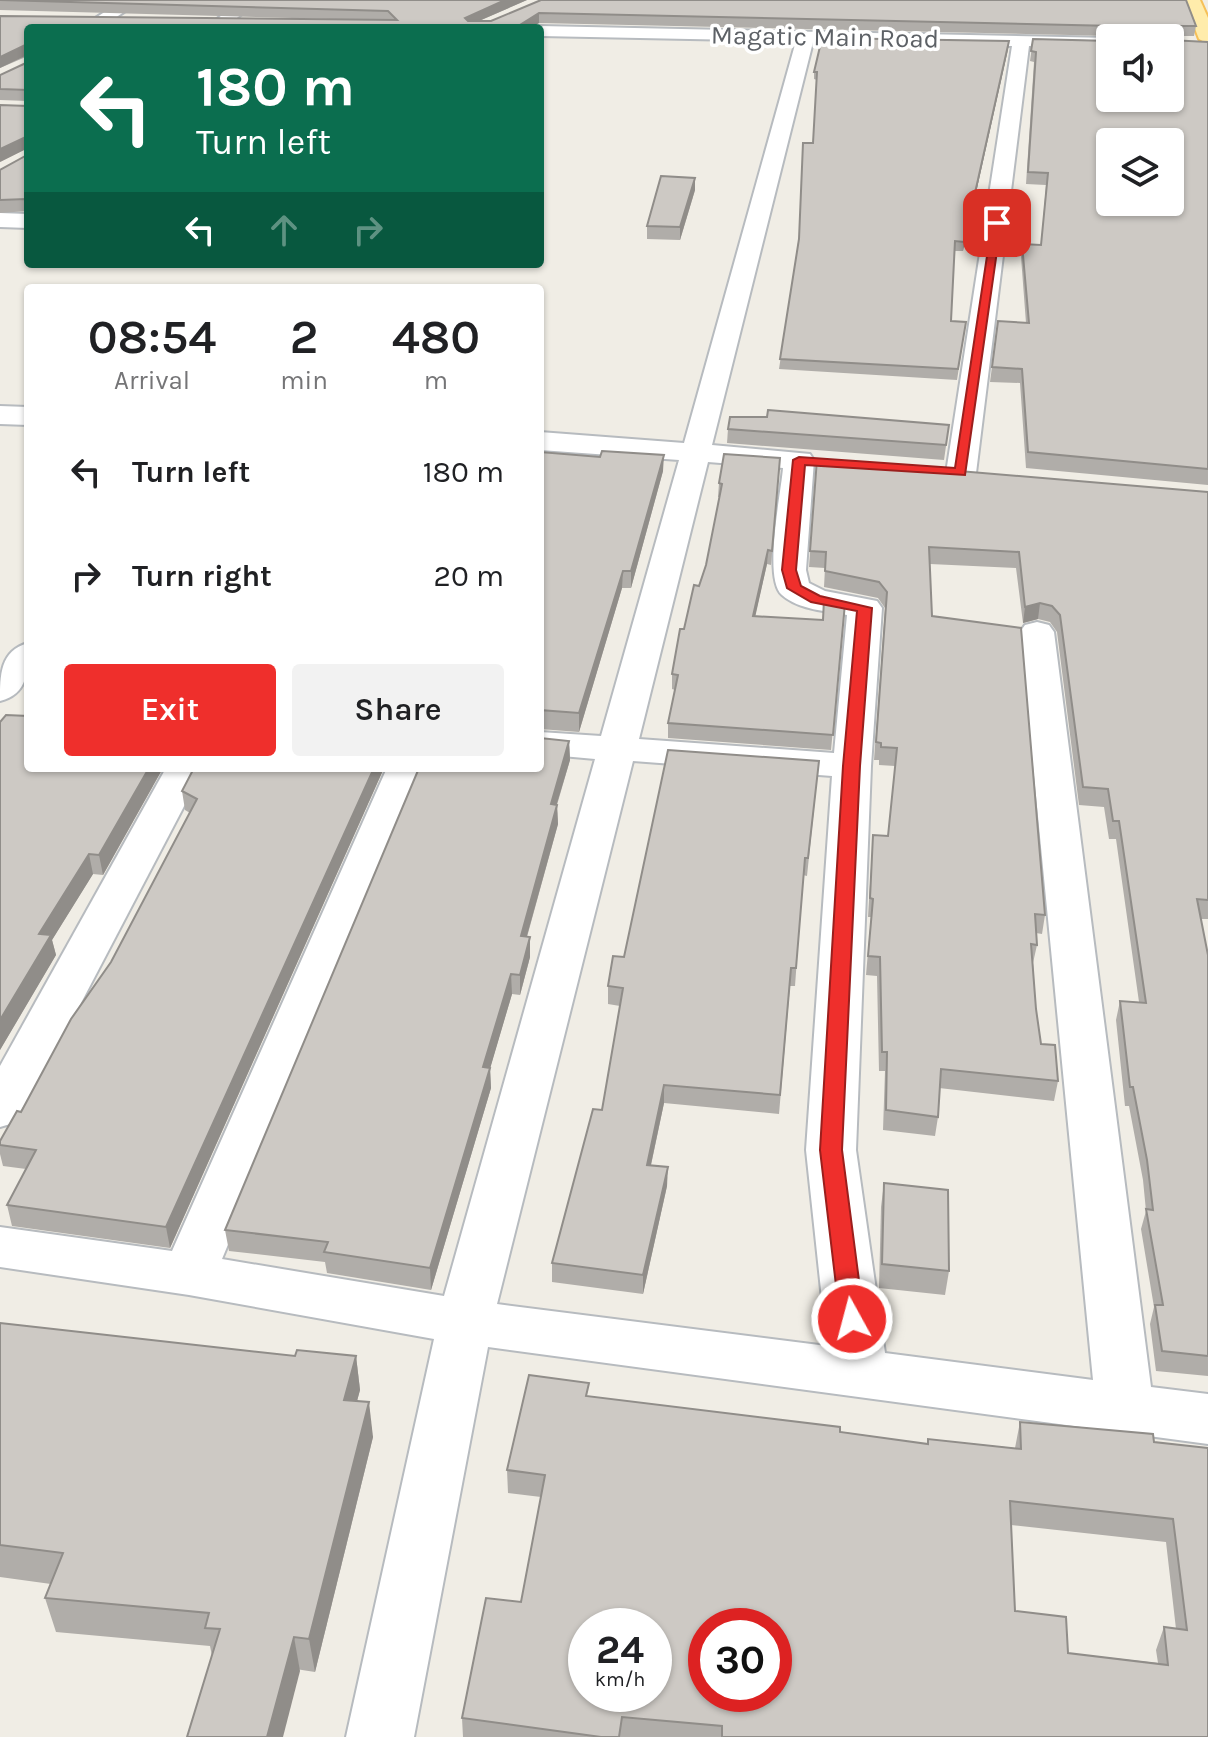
<!DOCTYPE html>
<html lang="en">
<head>
<meta charset="utf-8">
<style>
  body { margin:0; font-family:Karla,sans-serif; background:#f2f2f2; color:#202124; height:100vh; display:flex; flex-direction:column; font-size:30px; white-space:nowrap }
  * { box-sizing:border-box; margin:0 }
  p { font-size:26px; color:#757577 }
  .icon { flex:none; width:44px; height:44px; fill:none; stroke:currentColor; stroke-width:2; stroke-linecap:round; stroke-linejoin:round }
  .map { position:relative; flex:1; overflow:hidden }
  .panel { position:absolute; left:24px; top:284px; width:520px; height:488px; display:flex; flex-direction:column; background:#fff; border-radius:8px; box-shadow:0 2px 6px #0004 }
  .panel>* { flex:none }
  .banner { position:absolute; left:24px; top:24px; width:520px; height:244px; border-radius:8px; box-shadow:0 2px 6px #0004; background:#0b6e4f; color:#fff; overflow:hidden }
  .tools { position:absolute; left:1096px; top:24px; display:grid; gap:16px }
  .tools a { display:grid; place-items:center; width:88px; height:88px; border-radius:8px; background:#fff; box-shadow:0 2px 6px #0004; font-size:40px }
  .speed { position:absolute; left:568px; top:1608px; display:flex; gap:16px; font-size:40px; font-weight:700; text-align:center }
  .speed>* { display:grid; place-content:center; width:104px; height:104px; border-radius:50%; background:#fff; box-shadow:0 2px 6px #0004; line-height:1 }
  .speed small { font-size:20px; font-weight:400 }
  .speed .limit { border:12px solid #d22; background:#fff; color:#111 }
  .pin { position:absolute; display:grid; place-items:center; width:68px; height:68px; color:#fff; margin:-34px; border-radius:16px; box-shadow:0 4px 12px #0006 }
  .me { position:absolute; width:88px; margin:-44px; rotate:353deg; stroke-linejoin:round; filter:drop-shadow(0 0 6px #0008) }
  .turn { display:flex; align-items:center; gap:28px; height:168px; padding:0 40px; font-size:36px }
  .turn .icon { width:104px; height:104px; stroke-width:2.5 }
  .turn b { display:block; font-size:56px; line-height:68px }
  .lanes { display:flex; align-items:center; height:76px; padding:0 40px; background:#0003; justify-content:center; gap:40px; direction:ltr }
  .lanes .off { opacity:.35 }
  .eta { display:flex; justify-content:space-evenly; align-items:center; height:136px; text-align:center }
  .eta b { font-size:48px; font-weight:600; line-height:56px }
  .button { display:flex; gap:16px; margin-top:auto; padding:16px 40px }
  .button a { flex:1; height:92px; border-radius:8px; background:#ef2f2c; color:#fff; font-size:32px; font-weight:600; line-height:92px; text-align:center }
  .button a+a { background:#f2f2f2; color:#202124 }
  ul { padding:0; list-style:none }
  li { display:flex; align-items:center; gap:24px; height:104px; padding:0 40px }
  li div { flex:1 }
  li b { display:block; font-size:30px }
  li em { font-style:normal }
  .map>svg:first-child { display:block }
  .lines { fill:none; stroke-linecap:round; stroke-linejoin:round }
  .minor-casing { stroke:#b7bbbf; stroke-width:4 }
  .major-casing { stroke:#f6c058; stroke-width:4 }
  .minor { fill:#fff; fill-rule:evenodd }
  .major { fill:#ffecab; fill-rule:evenodd }
  .wall { fill:#b0ada9; fill-rule:evenodd }
  .shaded-wall { fill:#908d89 }
  .building { fill:#cdc9c4; stroke:#908d89; stroke-width:2; fill-rule:evenodd }
  .route { fill:#ef2f2c; stroke:#9b1f1d; stroke-width:2 }
  .labels { text-anchor:middle; dominant-baseline:central; stroke-width:7; stroke-linejoin:round; paint-order:stroke }
  .far-street-label { font-size:26px; fill:#5d6166; stroke:#fff }
</style>
</head>
<body>
<div class="map">
<svg width="1208" height="1737" viewBox="0 0 1208 1737">
  <rect width="100%" height="100%" fill="#f0ede5"/>
  <g class="lines">
    <g class="minor-casing">
      <g id="minor">
        <path d="M 123,0 L 142,0 L 100,28 L 80,28 Z"/>
        <path d="M 242,0 L 260,0 L 224,28 L 205,28 Z"/>
        <path d="M 540,26 L 1111,38 L 1110,48 L 1029,46 L 976,473 L 972,479 L 950,479 L 946,473 L 1012,46 L 813,42 L 712,445 L 810,454 L 814,460 L 806,570 L 809,583 L 825,591 L 877,601 L 882,608 L 871,766 L 856,1150 L 885,1353 L 1093,1380 L 1020,632 L 1025,625 L 1037,622 L 1049,625 L 1054,632 L 1151,1387 L 1208,1394 L 1208,1444 L 488,1347 L 414,1737 L 346,1737 L 434,1339 L 189,1295 L 0,1267 L 0,1227 L 172,1251 L 387,768 L 425,768 L 222,1259 L 444,1296 L 595,759 L 540,754 L 540,732 L 601,736 L 679,460 L 540,450 L 540,432 L 684,443 L 796,41 L 540,36 L 540,28 L 534,28 ZM 708,462 L 783,468 C 781,493 763,579 782,595 C 799,610 827,611 847,615 L 834,753 L 639,739 ZM 633,761 L 832,776 L 806,1150 L 827,1346 L 497,1304 Z"/>
        <path d="M 0,213 L 28,214 L 28,228 L 0,227 Z"/>
        <path d="M 0,406 L 28,407 L 28,425 L 0,424 Z"/>
        <path d="M 28,643 C 28,669 29,694 0,701 C 0,675 0,651 28,643 Z"/>
        <path d="M 166,768 L 204,768 L 25,1110 L 17,1122 L 0,1127 L 0,1066 Z"/>
      </g>
    </g>
    <g class="major-casing">
      <path id="major" d="M 1184,0 L 1200,0 L 1208,18 L 1208,44 L 1199,39 Z"/>
    </g>
    <use href="#minor" class="minor"/>
    <use href="#major" class="major"/>
  </g>
  <g class="wall">
    <path d="M 0,0 L 527,0 L 479,21 L 491,21 L 541,0 L 1196,26 L 1194,36 L 1113,36 L 539,23 L 28,101 L 0,100 L 0,75 L 28,62 L 28,56 L 0,68 L 0,16 L 369,20 L 0,10 Z"/>
    <path d="M 1033,39 L 1208,42 L 1208,485 L 1026,468 L 1020,383 L 990,382 L 998,321 L 1026,323 L 1021,257 L 1022,244 L 1041,245 L 1046,185 L 1026,184 L 1034,62 L 1030,61 Z"/>
    <path d="M 1008,49 L 963,251 L 954,251 L 951,321 L 966,322 L 957,380 L 779,369 L 813,143 L 817,80 L 814,79 L 814,72 Z"/>
    <path d="M 28,106 L 28,211 L 0,213 L 0,170 L 27,155 L 28,148 L 0,162 Z"/>
    <path d="M 695,178 L 695,190 L 680,240 L 647,239 L 647,226 Z"/>
    <path d="M 767,417 L 949,425 L 944,460 L 727,443 L 728,429 Z"/>
    <path d="M 540,452 L 663,471 L 631,588 L 622,588 L 579,732 L 540,729 Z"/>
    <path d="M 780,458 L 771,565 L 767,564 L 755,616 L 822,620 L 845,603 L 831,750 L 668,738 L 668,723 L 675,690 L 672,689 L 672,674 L 684,629 L 706,565 L 720,497 L 718,497 L 719,483 Z"/>
    <path d="M 817,459 L 1208,492 L 1208,919 L 1201,919 L 1208,955 L 1208,1376 L 1156,1371 L 1150,1324 L 1154,1307 L 1141,1229 L 1146,1211 L 1143,1180 L 1129,1106 L 1125,1106 L 1116,1020 L 1120,1001 L 1139,1002 L 1116,839 L 1109,839 L 1104,807 L 1079,805 L 1057,632 L 1050,622 L 1038,619 L 1023,623 L 1016,568 L 930,564 L 932,616 L 1045,915 L 1042,934 L 1036,933 L 1037,945 L 1033,963 L 1036,1009 L 1041,1044 L 1058,1081 L 1054,1101 L 939,1088 L 938,1117 L 935,1136 L 883,1130 L 885,1071 L 879,1071 L 877,976 L 866,975 L 871,917 L 868,917 L 873,835 L 888,836 L 895,766 L 879,765 L 879,760 L 874,760 L 885,608 L 878,598 L 824,587 L 825,568 L 809,567 Z"/>
    <path d="M 0,722 L 163,768 L 103,875 L 93,874 L 52,940 L 56,955 L 0,1050 Z"/>
    <path d="M 569,741 L 570,760 L 557,805 L 558,824 L 527,937 L 530,937 L 530,957 L 520,995 L 512,994 L 490,1068 L 491,1088 L 431,1290 L 327,1273 L 325,1262 L 229,1251 L 225,1230 Z"/>
    <path d="M 819,761 L 807,876 L 803,875 L 795,986 L 790,986 L 779,1114 L 664,1103 L 651,1165 L 667,1186 L 643,1294 L 552,1282 L 552,1263 L 602,1110 L 620,1006 L 608,1004 L 608,986 L 624,957 Z"/>
    <path d="M 194,768 L 384,768 L 170,1248 L 12,1226 L 7,1205 L 26,1169 L 3,1166 L 0,1154 L 0,1145 L 111,962 L 190,813 L 185,810 L 182,791 Z"/>
    <path d="M 884,1183 L 949,1271 L 945,1295 L 879,1288 L 881,1207 Z"/>
    <path d="M 0,1323 L 295,1356 L 356,1356 L 360,1390 L 357,1401 L 373,1437 L 315,1672 L 212,1656 L 210,1646 L 56,1632 L 45,1598 L 51,1584 L 0,1577 Z"/>
    <path d="M 589,1396 L 928,1444 L 928,1439 L 1015,1448 L 1020,1422 L 1154,1442 L 1208,1448 L 1208,1737 L 463,1737 L 462,1718 L 521,1602 L 541,1497 L 508,1493 L 507,1470 ZM 1011,1525 L 1166,1542 L 1176,1629 L 1164,1627 L 1156,1650 L 1158,1663 L 1068,1653 L 1015,1611 Z"/>
  </g>
  <g class="shaded-wall">
    <path d="M 505,0 L 527,0 L 465,27 L 465,18 Z"/>
    <path d="M 539,13 L 539,23 L 531,28 L 515,28 Z"/>
    <path d="M 1009,41 L 1008,49 L 963,251 L 964,242 Z"/>
    <path d="M 25,45 L 27,55 L 0,68 L 0,57 Z"/>
    <path d="M 28,136 L 28,148 L 0,162 L 0,149 Z"/>
    <path d="M 695,178 L 695,190 L 680,240 L 680,227 Z"/>
    <path d="M 664,455 L 663,471 L 631,588 L 631,571 Z"/>
    <path d="M 768,550 L 767,564 L 752,631 L 753,616 Z"/>
    <path d="M 623,571 L 622,588 L 579,732 L 579,713 Z"/>
    <path d="M 1040,603 L 1038,619 L 1023,623 L 1025,607 Z"/>
    <path d="M 569,741 L 570,760 L 551,823 L 551,804 Z"/>
    <path d="M 149,768 L 163,768 L 103,875 L 99,855 Z"/>
    <path d="M 374,768 L 384,768 L 170,1248 L 166,1227 Z"/>
    <path d="M 557,805 L 558,824 L 521,957 L 521,936 Z"/>
    <path d="M 89,854 L 93,874 L 52,940 L 56,955 L 0,1050 L 0,1020 L 39,934 Z"/>
    <path d="M 530,937 L 530,957 L 520,995 L 520,975 Z"/>
    <path d="M 511,974 L 512,994 L 485,1086 L 490,1068 L 491,1088 L 431,1290 L 430,1268 L 483,1067 Z"/>
    <path d="M 664,1085 L 664,1103 L 647,1183 L 647,1165 Z"/>
    <path d="M 668,1167 L 667,1186 L 643,1294 L 643,1275 Z"/>
    <path d="M 356,1356 L 360,1390 L 348,1434 L 344,1400 Z"/>
    <path d="M 369,1402 L 373,1437 L 315,1672 L 309,1639 Z"/>
    <path d="M 294,1637 L 300,1671 L 283,1737 L 267,1737 Z"/>
  </g>
  <g class="building">
    <path d="M 0,0 L 505,0 L 465,18 L 468,21 L 491,21 L 541,0 L 1186,0 L 1196,26 L 1168,26 L 1170,38 L 1112,38 L 1115,26 L 539,13 L 515,28 L 28,28 L 28,46 L 25,45 L 0,57 L 0,16 L 397,20 L 388,11 Z"/>
    <path d="M 822,38 L 1009,41 L 964,242 L 955,241 L 951,321 L 966,322 L 958,369 L 780,359 L 799,239 L 803,143 L 813,143 L 817,72 L 814,72 Z"/>
    <path d="M 1033,39 L 1110,41 L 1110,98 L 1170,98 L 1170,40 L 1208,42 L 1208,469 L 1028,452 L 1022,369 L 992,367 L 998,321 L 1029,323 L 1022,244 L 1041,245 L 1048,173 L 1028,172 L 1036,52 L 1031,51 ZM 1110,142 L 1170,142 L 1170,202 L 1110,202 Z"/>
    <path d="M 28,55 L 28,90 L 0,89 L 0,75 L 28,62 Z"/>
    <path d="M 0,105 L 28,106 L 28,136 L 0,149 Z"/>
    <path d="M 28,141 L 28,202 L 26,199 L 0,200 L 0,170 L 27,155 Z"/>
    <path d="M 661,176 L 695,178 L 680,227 L 647,226 Z"/>
    <path d="M 768,410 L 949,425 L 946,445 L 728,429 L 730,417 L 767,417 Z"/>
    <path d="M 602,451 L 664,455 L 631,571 L 623,571 L 579,713 L 540,710 L 540,452 L 600,457 Z"/>
    <path d="M 724,454 L 780,458 L 772,551 L 768,550 L 753,616 L 823,620 L 824,599 L 845,603 L 833,735 L 668,723 L 678,675 L 672,674 L 680,629 L 684,629 L 694,585 L 699,586 L 706,565 L 722,484 L 719,483 Z"/>
    <path d="M 817,459 L 1208,492 L 1208,900 L 1197,899 L 1208,955 L 1208,1356 L 1162,1351 L 1155,1305 L 1163,1305 L 1146,1209 L 1153,1210 L 1147,1160 L 1133,1087 L 1130,1087 L 1120,1001 L 1146,1003 L 1119,821 L 1113,821 L 1108,789 L 1083,787 L 1060,615 L 1052,606 L 1040,603 L 1025,607 L 1019,552 L 929,547 L 932,616 L 1021,628 L 1045,915 L 1035,914 L 1037,945 L 1031,944 L 1036,1009 L 1041,1044 L 1055,1045 L 1058,1081 L 941,1069 L 938,1117 L 886,1110 L 887,1052 L 882,1052 L 880,957 L 868,956 L 873,899 L 870,898 L 873,835 L 888,836 L 897,748 L 881,747 L 881,743 L 876,742 L 887,592 L 879,582 L 825,571 L 826,552 L 810,551 Z"/>
    <path d="M 6,715 L 28,716 L 28,768 L 149,768 L 99,855 L 89,854 L 39,934 L 51,935 L 0,1020 L 0,722 Z"/>
    <path d="M 540,738 L 569,741 L 551,804 L 557,805 L 521,936 L 530,937 L 520,975 L 511,974 L 483,1067 L 490,1068 L 430,1268 L 324,1252 L 328,1242 L 225,1230 L 419,768 L 540,768 Z"/>
    <path d="M 668,750 L 819,761 L 808,858 L 805,858 L 796,968 L 791,968 L 780,1095 L 664,1085 L 647,1165 L 668,1167 L 643,1275 L 552,1263 L 593,1109 L 602,1110 L 623,988 L 608,986 L 613,956 L 624,957 Z"/>
    <path d="M 194,768 L 374,768 L 166,1227 L 7,1205 L 36,1150 L 0,1145 L 0,1141 L 17,1111 L 21,1112 L 71,1019 L 111,962 L 197,799 L 182,791 Z"/>
    <path d="M 884,1183 L 948,1190 L 949,1271 L 882,1264 Z"/>
    <path d="M 0,1323 L 295,1356 L 297,1350 L 356,1356 L 344,1400 L 369,1402 L 309,1639 L 294,1637 L 267,1737 L 187,1737 L 220,1629 L 205,1628 L 209,1613 L 45,1598 L 63,1553 L 0,1545 Z"/>
    <path d="M 529,1375 L 589,1383 L 586,1396 L 840,1427 L 840,1432 L 928,1444 L 928,1439 L 1021,1449 L 1020,1422 L 1153,1434 L 1154,1442 L 1208,1448 L 1208,1737 L 722,1737 L 722,1726 L 622,1717 L 619,1737 L 601,1737 L 462,1718 L 486,1598 L 521,1602 L 545,1475 L 507,1470 ZM 1010,1501 L 1173,1519 L 1187,1630 L 1164,1627 L 1168,1665 L 1068,1653 L 1066,1617 L 1015,1611 ZM 586,1626 L 654,1626 L 654,1694 L 586,1694 ZM 706,1626 L 774,1626 L 774,1694 L 706,1694 Z"/>
  </g>
  <path class="route" d="M 997,220 L 1001,223 L 965,475 L 805,465 L 796,570 L 801,586 L 820,596 L 872,608 L 860,766 L 842,1150 L 864,1319 L 860,1326 L 852,1329 L 843,1326 L 840,1319 L 820,1150 L 843,766 L 857,611 L 811,602 L 787,588 L 782,570 L 793,460 L 799,457 L 955,468 L 992,223 Z"/>
  <g class="labels">
    <g class="far-street-label">
      <text transform="translate(825 37) rotate(1)">Magatic Main Road</text>
    </g>
  </g>
</svg>
<div class="tools">
<a><svg class="icon" aria-label="sound" viewBox="0 0 24 24"><path d="M4 9h4l5-4v14l-5-4H4zM17 9q2 3 0 6"/></svg></a>
<a><svg class="icon" aria-label="layers" viewBox="0 0 24 24"><path d="M12 4l9 5-9 5-9-5zM3 14l9 5 9-5"/></svg></a>
</div>
<div class="speed"><div>24<small>km/h</small></div><div class="limit">30</div></div>
<div class="pin" style="left:997px;top:223px;background:#d93025"><svg class="icon" aria-label="arrive" viewBox="0 0 24 24"><path d="M6 21V4h12l-3 4 3 4H6"/></svg></div>
<svg class="me" style="left:852px;top:1319px" viewBox="-20 -20 40 40"><circle r="17" fill="#ef2f2c" stroke="#fff" stroke-width="3"/><path d="M0-11L8 9 0 5-8 9z" fill="#fff"/></svg>
<div class="banner">
<div class="turn"><svg class="icon" aria-label="left" viewBox="0 0 24 24"><path d="M17 20v-9H6M10 6l-5 5 5 5"/></svg><div><b>180 m</b>Turn left</div></div>
<div class="lanes"><svg class="icon" aria-label="left" viewBox="0 0 24 24"><path d="M17 20v-9H6M10 6l-5 5 5 5"/></svg><svg class="icon off" aria-label="ahead" viewBox="0 0 24 24"><path d="M12 20V5M6 11l6-6 6 6"/></svg><svg class="icon off" aria-label="right" viewBox="0 0 24 24"><path d="M7 20v-9h11M14 6l5 5-5 5"/></svg></div>
</div>
<section class="panel">
<div class="eta">
<div><b>08:54</b><p>Arrival</p></div>
<div><b>2</b><p>min</p></div>
<div><b>480</b><p>m</p></div>
</div>
<ul>
<li><svg class="icon" aria-label="left" viewBox="0 0 24 24"><path d="M17 20v-9H6M10 6l-5 5 5 5"/></svg><div><b>Turn left</b></div><em>180 m</em></li>
<li><svg class="icon" aria-label="right" viewBox="0 0 24 24"><path d="M7 20v-9h11M14 6l5 5-5 5"/></svg><div><b>Turn right</b></div><em>20 m</em></li>
</ul>
<div class="button"><a>Exit</a><a>Share</a></div>
</section>
</div>
</body>
</html>
